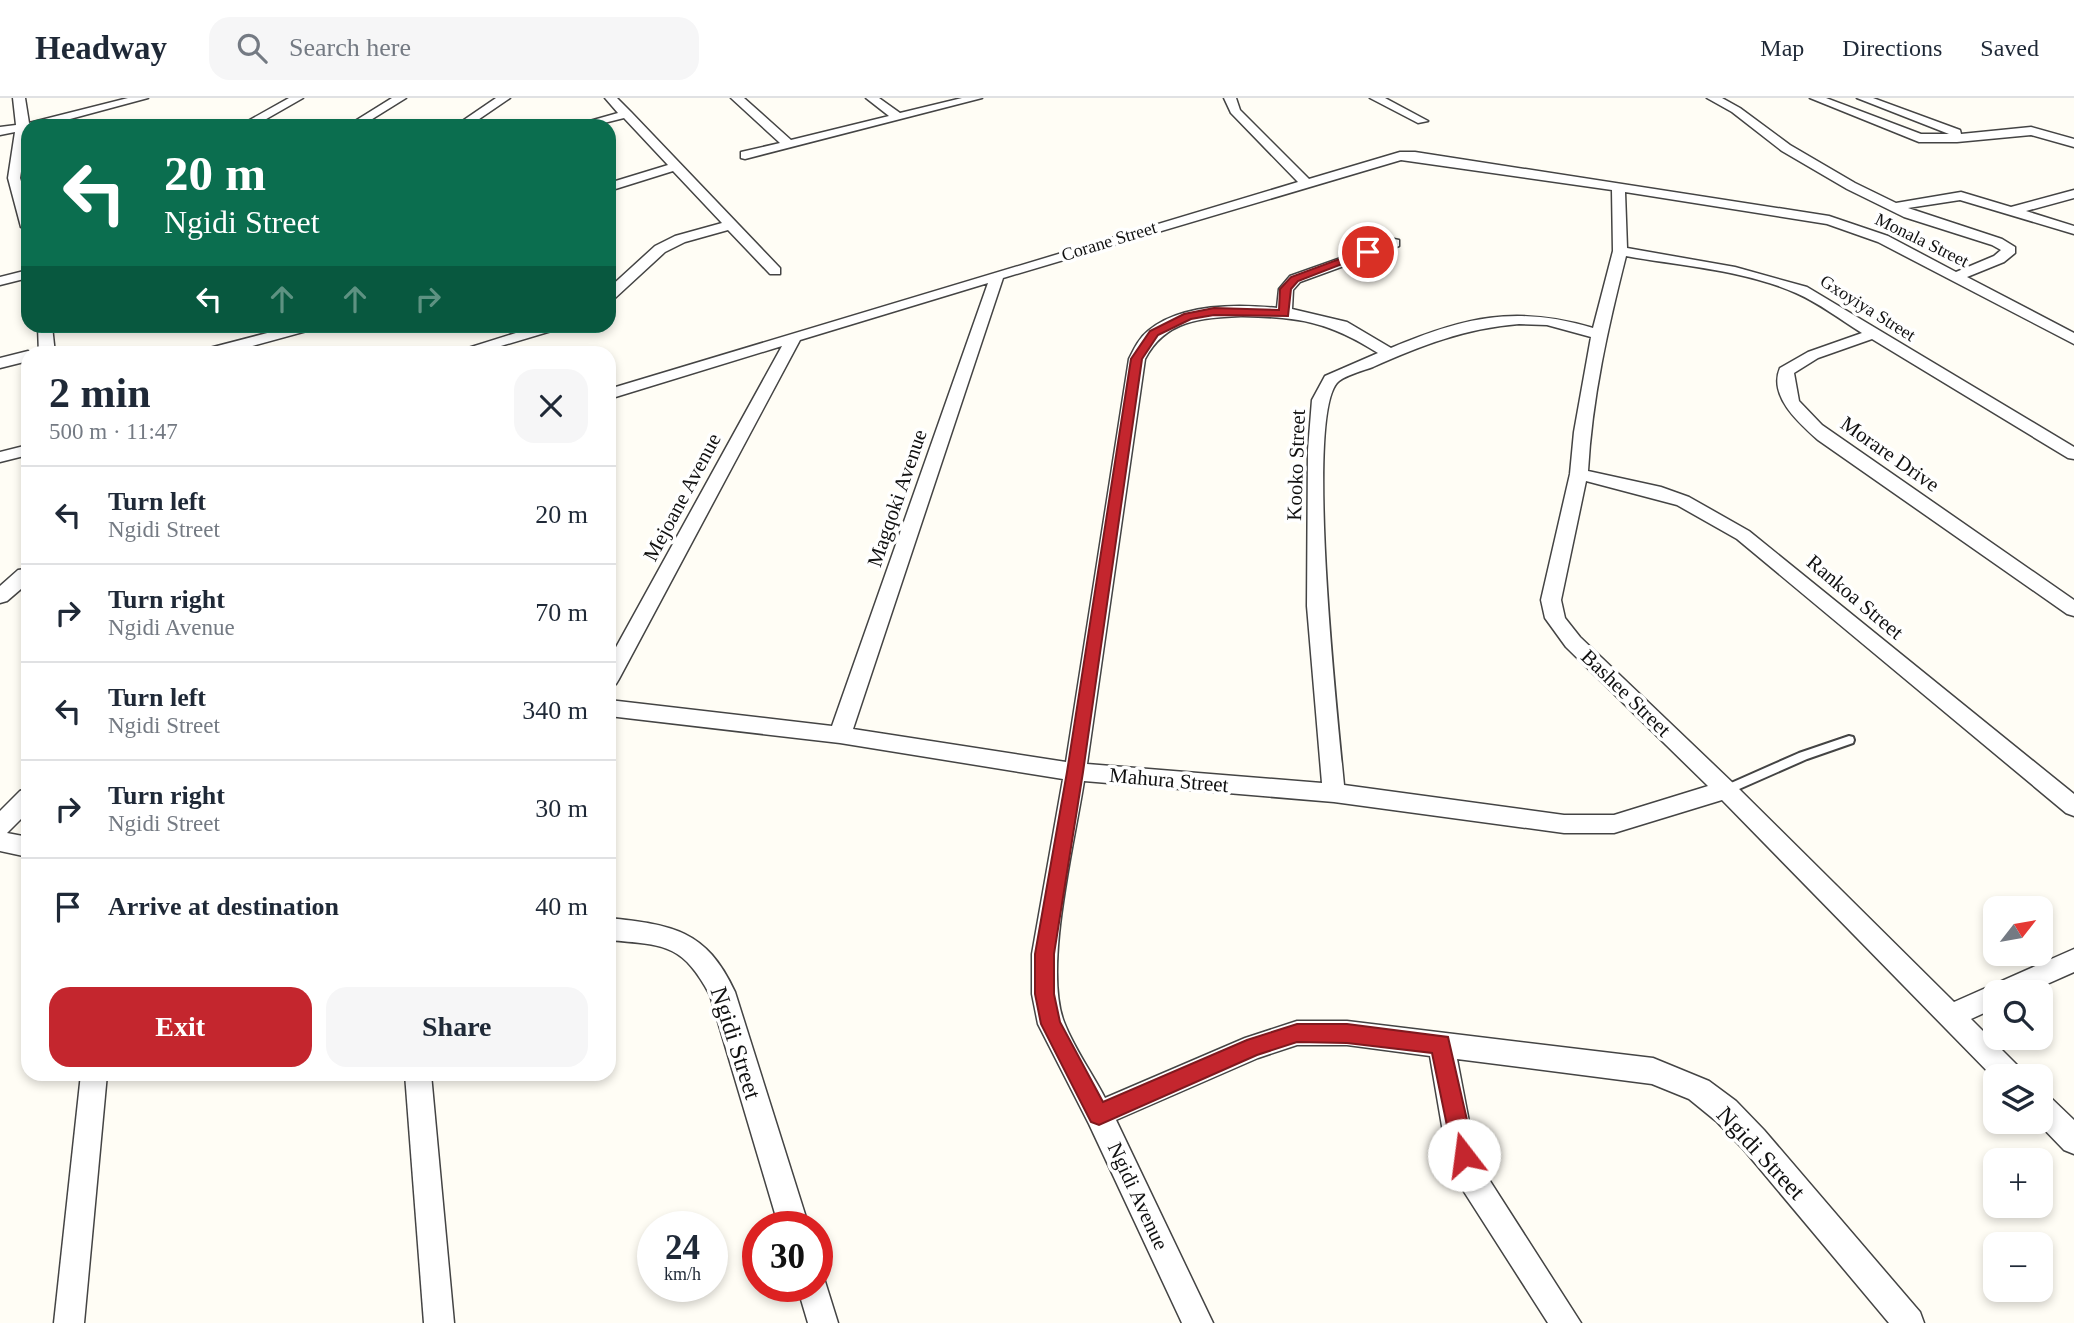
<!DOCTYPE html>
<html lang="en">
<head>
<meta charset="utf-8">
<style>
  body { margin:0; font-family:Georgia,serif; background:#f6f6f7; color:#1f2937; height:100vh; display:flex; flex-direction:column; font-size:26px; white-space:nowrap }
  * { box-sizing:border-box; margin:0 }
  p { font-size:23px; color:#747a83 }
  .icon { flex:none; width:38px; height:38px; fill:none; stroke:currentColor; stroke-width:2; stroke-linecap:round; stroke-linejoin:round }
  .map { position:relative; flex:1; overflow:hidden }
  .details { position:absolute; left:21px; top:248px; width:595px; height:735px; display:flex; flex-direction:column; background:#fff; border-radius:21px; box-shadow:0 4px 10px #0003 }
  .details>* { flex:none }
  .hud { position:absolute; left:21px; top:21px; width:595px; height:214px; border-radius:21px; box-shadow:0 4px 10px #0003; background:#0b6e4f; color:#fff; overflow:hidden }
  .needle { width:46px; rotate:59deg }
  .buttons { position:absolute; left:1983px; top:798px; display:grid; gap:14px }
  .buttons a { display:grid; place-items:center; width:70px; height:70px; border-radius:14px; background:#fff; box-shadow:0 4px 10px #0003; font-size:35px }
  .speed { position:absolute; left:637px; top:1113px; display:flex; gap:14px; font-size:35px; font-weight:700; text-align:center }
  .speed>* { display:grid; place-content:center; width:91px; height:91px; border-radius:50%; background:#fff; box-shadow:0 4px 10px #0003; line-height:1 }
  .speed small { font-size:18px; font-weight:400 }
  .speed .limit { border:10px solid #d22; background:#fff; color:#111 }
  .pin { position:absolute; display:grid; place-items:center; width:60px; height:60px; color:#fff; margin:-30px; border:4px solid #fff; border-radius:50%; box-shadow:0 2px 7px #0007 }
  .me { position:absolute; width:77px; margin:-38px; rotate:345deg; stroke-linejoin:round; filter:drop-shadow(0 0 5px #0008) }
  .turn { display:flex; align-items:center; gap:24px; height:147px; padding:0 28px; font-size:32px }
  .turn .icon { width:91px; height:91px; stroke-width:2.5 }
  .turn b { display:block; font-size:49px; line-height:60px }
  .lanes { display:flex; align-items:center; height:66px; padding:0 28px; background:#0003; justify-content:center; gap:35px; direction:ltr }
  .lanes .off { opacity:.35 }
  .round { display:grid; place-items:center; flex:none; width:74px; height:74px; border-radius:21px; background:#f6f6f7 }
  .summary { display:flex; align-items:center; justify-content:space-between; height:119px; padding:0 28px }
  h1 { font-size:42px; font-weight:700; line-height:52px }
  .cta { display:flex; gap:14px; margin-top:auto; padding:14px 28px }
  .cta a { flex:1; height:80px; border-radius:21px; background:#c4262e; color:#fff; font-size:28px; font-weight:700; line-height:80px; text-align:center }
  .cta a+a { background:#f6f6f7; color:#1f2937 }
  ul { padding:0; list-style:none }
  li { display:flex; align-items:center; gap:21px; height:98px; padding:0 28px; border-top:2px solid #e0e1e3 }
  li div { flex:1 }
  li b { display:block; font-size:26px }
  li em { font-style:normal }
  header { display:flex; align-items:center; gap:42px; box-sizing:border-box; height:98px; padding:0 35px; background:#fff; border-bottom:2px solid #e0e1e3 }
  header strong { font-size:33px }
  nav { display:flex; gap:38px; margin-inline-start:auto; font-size:24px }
  .search { width:490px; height:63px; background:#f6f6f7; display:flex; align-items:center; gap:18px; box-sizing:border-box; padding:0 24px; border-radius:21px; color:#747a83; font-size:26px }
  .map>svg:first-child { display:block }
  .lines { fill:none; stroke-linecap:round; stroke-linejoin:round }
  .lane-casing { stroke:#444; stroke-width:4 }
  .street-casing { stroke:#444; stroke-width:3 }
  .lane { fill:#fff; fill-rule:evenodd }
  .street { fill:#fff; fill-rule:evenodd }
  .route { fill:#c4262e; stroke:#7f191e; stroke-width:2 }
  .labels { text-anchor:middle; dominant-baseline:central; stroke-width:7; stroke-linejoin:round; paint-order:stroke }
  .far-street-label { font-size:18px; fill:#111; stroke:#fff }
  .street-label { font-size:21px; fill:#111; stroke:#fff }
  .near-street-label { font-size:24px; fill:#111; stroke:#fff }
</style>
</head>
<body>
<header>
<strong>Headway</strong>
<div class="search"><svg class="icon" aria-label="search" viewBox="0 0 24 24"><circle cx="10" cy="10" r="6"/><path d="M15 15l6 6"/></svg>Search here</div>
<nav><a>Map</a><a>Directions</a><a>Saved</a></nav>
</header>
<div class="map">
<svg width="2074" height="1225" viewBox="0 0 2074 1225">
  <rect width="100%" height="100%" fill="#fffdf5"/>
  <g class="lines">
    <g class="lane-casing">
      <path id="lane" d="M 1849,638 L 1853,639 L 1854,642 L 1853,645 L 1807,661 L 1730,695 L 1722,695 L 1720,692 L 1722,689 L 1799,655 Z"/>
    </g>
    <g class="street-casing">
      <g id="street">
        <path d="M 13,0 L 25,0 L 29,25 L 128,0 L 148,0 L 44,28 L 28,28 L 20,80 L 28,106 L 28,133 L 21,129 L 8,80 L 15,34 L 0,37 L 0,29 L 16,27 Z"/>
        <path d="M 289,0 L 303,0 L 254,28 L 239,28 Z"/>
        <path d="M 392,0 L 406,0 L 361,28 L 347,28 Z"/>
        <path d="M 496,0 L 510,0 L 469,28 L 455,28 Z"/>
        <path d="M 605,0 L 617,0 L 631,14 L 780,170 L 780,176 L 770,176 L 728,132 L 685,144 L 665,154 L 614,201 L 609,202 L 609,190 L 655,148 L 675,138 L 722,125 L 673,73 L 609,93 L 609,85 L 668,67 L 624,20 L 592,28 L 572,28 L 618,15 Z"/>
        <path d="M 731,0 L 744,0 L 791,42 L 889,18 L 866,0 L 879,0 L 900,15 L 962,0 L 982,0 L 745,61 L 741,60 L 741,54 L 780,45 Z"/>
        <path d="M 1224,0 L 1236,0 L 1240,12 L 1309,81 L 1400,54 L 1415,54 L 1829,118 L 1888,138 L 1956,174 L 1994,158 L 2001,152 L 1992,147 L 1904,119 L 1847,91 L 1782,53 L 1732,14 L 1707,0 L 1722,0 L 1740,10 L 1790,47 L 1855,85 L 1896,105 L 1961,94 L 2011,109 L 2074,92 L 2074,100 L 2026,113 L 2074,128 L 2074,136 L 1960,102 L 1908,110 L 2002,141 L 2015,149 L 2015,155 L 2004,164 L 1967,179 L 2074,235 L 2074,246 L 1878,144 L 1827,126 L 1625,94 L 1627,150 L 1735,169 L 1807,189 L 2074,349 L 2074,361 L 2068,360 L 1872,241 L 1818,260 L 1794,275 L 1799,303 L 1822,327 L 2074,502 L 2074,518 L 2067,516 L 1818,342 C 1799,325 1768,298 1780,270 L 1808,254 L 1862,235 C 1841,222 1819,205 1796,195 C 1744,172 1681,168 1626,158 C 1608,229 1592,300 1588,373 L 1661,389 L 1689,399 L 1749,433 L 2074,696 L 2074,718 L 2066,715 L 1737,441 L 1677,407 L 1586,383 L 1561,502 L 1565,520 L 1580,539 L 1734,686 L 1954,904 L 2074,851 L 2074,874 L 2029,894 L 1995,894 L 1995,910 L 1971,921 L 2019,969 L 2023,978 L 1995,978 L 1995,981 L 1722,702 L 1614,735 L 1564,735 L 1334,704 L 1084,683 C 1075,743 1043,870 1064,924 C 1074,950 1092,975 1105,1000 L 1245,940 L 1297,923 L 1347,923 L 1653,960 L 1709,983 L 1736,1003 L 1764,1032 L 1920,1214 L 1924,1225 L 1889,1225 L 1744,1052 L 1716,1023 L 1689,1001 L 1652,986 L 1457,961 L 1471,1034 L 1483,1072 L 1581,1225 L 1548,1225 L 1461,1089 L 1443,1034 L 1430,958 L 1347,947 L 1297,947 L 1258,960 L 1116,1022 L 1213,1225 L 1182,1225 L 1089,1026 L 1038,926 L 1032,896 L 1032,856 L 1063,681 L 840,645 L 609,618 L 609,602 L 832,628 L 988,185 L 800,242 L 619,581 L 616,586 L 609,589 L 609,562 L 782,248 L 609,301 L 609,291 L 1298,84 L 1231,15 ZM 1401,62 L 1612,92 L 1613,153 L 1593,230 C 1516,207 1464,219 1391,250 L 1347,224 L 1292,211 L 1293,192 L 1300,184 L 1399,148 L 1399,142 L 1394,141 L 1290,178 L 1279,191 L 1277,210 C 1237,206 1180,206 1148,233 C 1139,240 1134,251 1129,261 L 1066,664 L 853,631 L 1003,180 ZM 1243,218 C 1300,219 1329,224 1378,255 L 1325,278 L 1312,302 L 1308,352 L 1307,508 L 1322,685 L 1087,666 L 1145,261 C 1166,221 1202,220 1243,218 ZM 1519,226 L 1547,227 L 1591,239 L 1574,334 L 1570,376 L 1541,502 L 1545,520 L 1566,549 L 1708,688 L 1614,717 L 1564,717 L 1344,687 C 1339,632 1303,311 1339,283 C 1347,277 1362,273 1373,269 C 1420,248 1466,230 1519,226 Z"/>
        <path d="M 1370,0 L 1385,0 L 1428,23 L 1418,25 Z"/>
        <path d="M 1810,0 L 1826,0 L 1921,36 L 1949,36 L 1857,0 L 1873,0 L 1960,32 L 1961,36 L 2031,29 L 2074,41 L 2074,49 L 2031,37 L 1957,44 L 1919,44 Z"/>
        <path d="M 28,172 L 28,180 L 0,187 L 0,179 Z"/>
        <path d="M 38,228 L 52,228 L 55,256 L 39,256 Z"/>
        <path d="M 294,228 L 316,228 L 314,231 L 223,256 L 196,256 L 198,253 Z"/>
        <path d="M 538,228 L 560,228 L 558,231 L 474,256 L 449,256 Z"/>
        <path d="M 28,253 L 34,256 L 28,256 L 28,263 L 0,270 L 0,260 Z"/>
        <path d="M 28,347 L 28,357 L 0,364 L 0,354 Z"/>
        <path d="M 25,471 L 28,471 L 28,485 L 7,503 L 0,505 L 0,488 L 18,472 Z"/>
        <path d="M 28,690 L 28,714 L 7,735 L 28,739 L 28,759 L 0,753 L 0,713 L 20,693 Z"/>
        <path d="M 609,820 C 672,827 706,831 735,894 L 809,1129 L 779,1129 L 710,897 C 682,845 664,847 609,842 Z"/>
        <path d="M 81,976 L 107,976 L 84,1225 L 54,1225 Z"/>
        <path d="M 405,976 L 431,976 L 454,1225 L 424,1225 Z"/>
        <path d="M 2040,995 L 2050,999 L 2074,1022 L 2074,1056 L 2064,1052 L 2037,1024 L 2040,1024 Z"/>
        <path d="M 817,1175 L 823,1177 L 838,1225 L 808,1225 L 797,1188 L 817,1188 Z"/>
      </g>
    </g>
    <use href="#lane" class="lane"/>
    <use href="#street" class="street"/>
  </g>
  <path class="route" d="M 1364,152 L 1373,154 L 1298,183 L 1291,191 L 1288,218 L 1214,217 L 1191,221 L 1158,237 L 1142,261 L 1083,674 L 1054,856 L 1054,896 L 1060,924 L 1103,1004 L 1247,942 L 1297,926 L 1347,926 L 1448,939 L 1475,1057 L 1472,1064 L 1464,1067 L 1457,1064 L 1453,1057 L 1432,955 L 1347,945 L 1297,944 L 1257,957 L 1099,1027 L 1091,1024 L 1041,926 L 1035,896 L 1035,856 L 1067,674 L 1131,261 L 1150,233 L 1184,216 L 1214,210 L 1279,212 L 1280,191 L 1291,179 Z"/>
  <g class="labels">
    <g class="far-street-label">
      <text transform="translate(1922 142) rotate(26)">Monala Street</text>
      <text transform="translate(1109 143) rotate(-17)">Corane Street</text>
      <text transform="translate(1868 210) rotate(32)">Gxoyiya Street</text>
    </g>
    <g class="street-label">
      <text transform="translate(1890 356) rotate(35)">Morare Drive</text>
      <text transform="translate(1296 367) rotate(-88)">Kooko Street</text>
      <text transform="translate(682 399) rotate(-62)">Mejoane Avenue</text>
      <text transform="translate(897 400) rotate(-71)">Magqoki Avenue</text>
      <text transform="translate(1855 499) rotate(40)">Rankoa Street</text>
      <text transform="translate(1626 595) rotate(44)">Bashee Street</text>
      <text transform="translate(1169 682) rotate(5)">Mahura Street</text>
      <text transform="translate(1138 1098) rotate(65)">Ngidi Avenue</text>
    </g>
    <g class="near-street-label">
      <text transform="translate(736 945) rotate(72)">Ngidi Street</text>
      <text transform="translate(1761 1055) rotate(47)">Ngidi Street</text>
    </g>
  </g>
</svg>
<div class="buttons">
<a><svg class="needle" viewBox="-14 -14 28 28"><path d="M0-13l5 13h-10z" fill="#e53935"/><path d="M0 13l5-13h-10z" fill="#747a83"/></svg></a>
<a><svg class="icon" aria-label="search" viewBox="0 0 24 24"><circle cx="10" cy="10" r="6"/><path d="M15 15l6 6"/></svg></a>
<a><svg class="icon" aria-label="layers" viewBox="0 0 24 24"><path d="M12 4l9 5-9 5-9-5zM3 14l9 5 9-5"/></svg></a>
<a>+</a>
<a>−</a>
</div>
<div class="speed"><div>24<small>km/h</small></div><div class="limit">30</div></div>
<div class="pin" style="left:1368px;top:154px;background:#d93025"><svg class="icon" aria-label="arrive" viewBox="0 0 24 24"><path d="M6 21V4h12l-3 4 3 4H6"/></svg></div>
<svg class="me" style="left:1464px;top:1057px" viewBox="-20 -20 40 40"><circle r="19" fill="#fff"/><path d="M0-13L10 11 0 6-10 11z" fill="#c4262e"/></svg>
<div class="hud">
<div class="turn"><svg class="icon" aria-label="left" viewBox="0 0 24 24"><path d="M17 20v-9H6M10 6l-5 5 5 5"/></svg><div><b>20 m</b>Ngidi Street</div></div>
<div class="lanes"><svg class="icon" aria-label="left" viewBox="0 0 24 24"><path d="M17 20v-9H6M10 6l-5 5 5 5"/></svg><svg class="icon off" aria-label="ahead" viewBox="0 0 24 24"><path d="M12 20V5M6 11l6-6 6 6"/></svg><svg class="icon off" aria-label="ahead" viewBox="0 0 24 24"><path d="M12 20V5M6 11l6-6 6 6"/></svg><svg class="icon off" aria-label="right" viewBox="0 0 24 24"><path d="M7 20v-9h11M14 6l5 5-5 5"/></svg></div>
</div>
<section class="details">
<div class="summary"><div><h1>2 min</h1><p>500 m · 11:47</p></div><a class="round"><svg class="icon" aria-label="close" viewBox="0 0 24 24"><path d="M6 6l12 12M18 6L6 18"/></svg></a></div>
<ul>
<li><svg class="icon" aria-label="left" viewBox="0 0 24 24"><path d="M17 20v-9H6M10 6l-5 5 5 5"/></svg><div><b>Turn left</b><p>Ngidi Street</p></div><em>20 m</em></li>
<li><svg class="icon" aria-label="right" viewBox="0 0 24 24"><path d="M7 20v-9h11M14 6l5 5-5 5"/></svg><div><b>Turn right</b><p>Ngidi Avenue</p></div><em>70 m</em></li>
<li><svg class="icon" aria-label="left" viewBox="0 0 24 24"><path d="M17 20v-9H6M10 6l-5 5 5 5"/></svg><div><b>Turn left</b><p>Ngidi Street</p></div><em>340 m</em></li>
<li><svg class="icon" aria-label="right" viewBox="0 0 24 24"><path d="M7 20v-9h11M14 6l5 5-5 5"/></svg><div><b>Turn right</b><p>Ngidi Street</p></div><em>30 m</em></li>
<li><svg class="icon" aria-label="arrive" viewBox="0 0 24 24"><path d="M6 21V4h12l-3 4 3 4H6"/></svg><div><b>Arrive at destination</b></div><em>40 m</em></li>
</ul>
<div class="cta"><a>Exit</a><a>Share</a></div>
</section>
</div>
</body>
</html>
